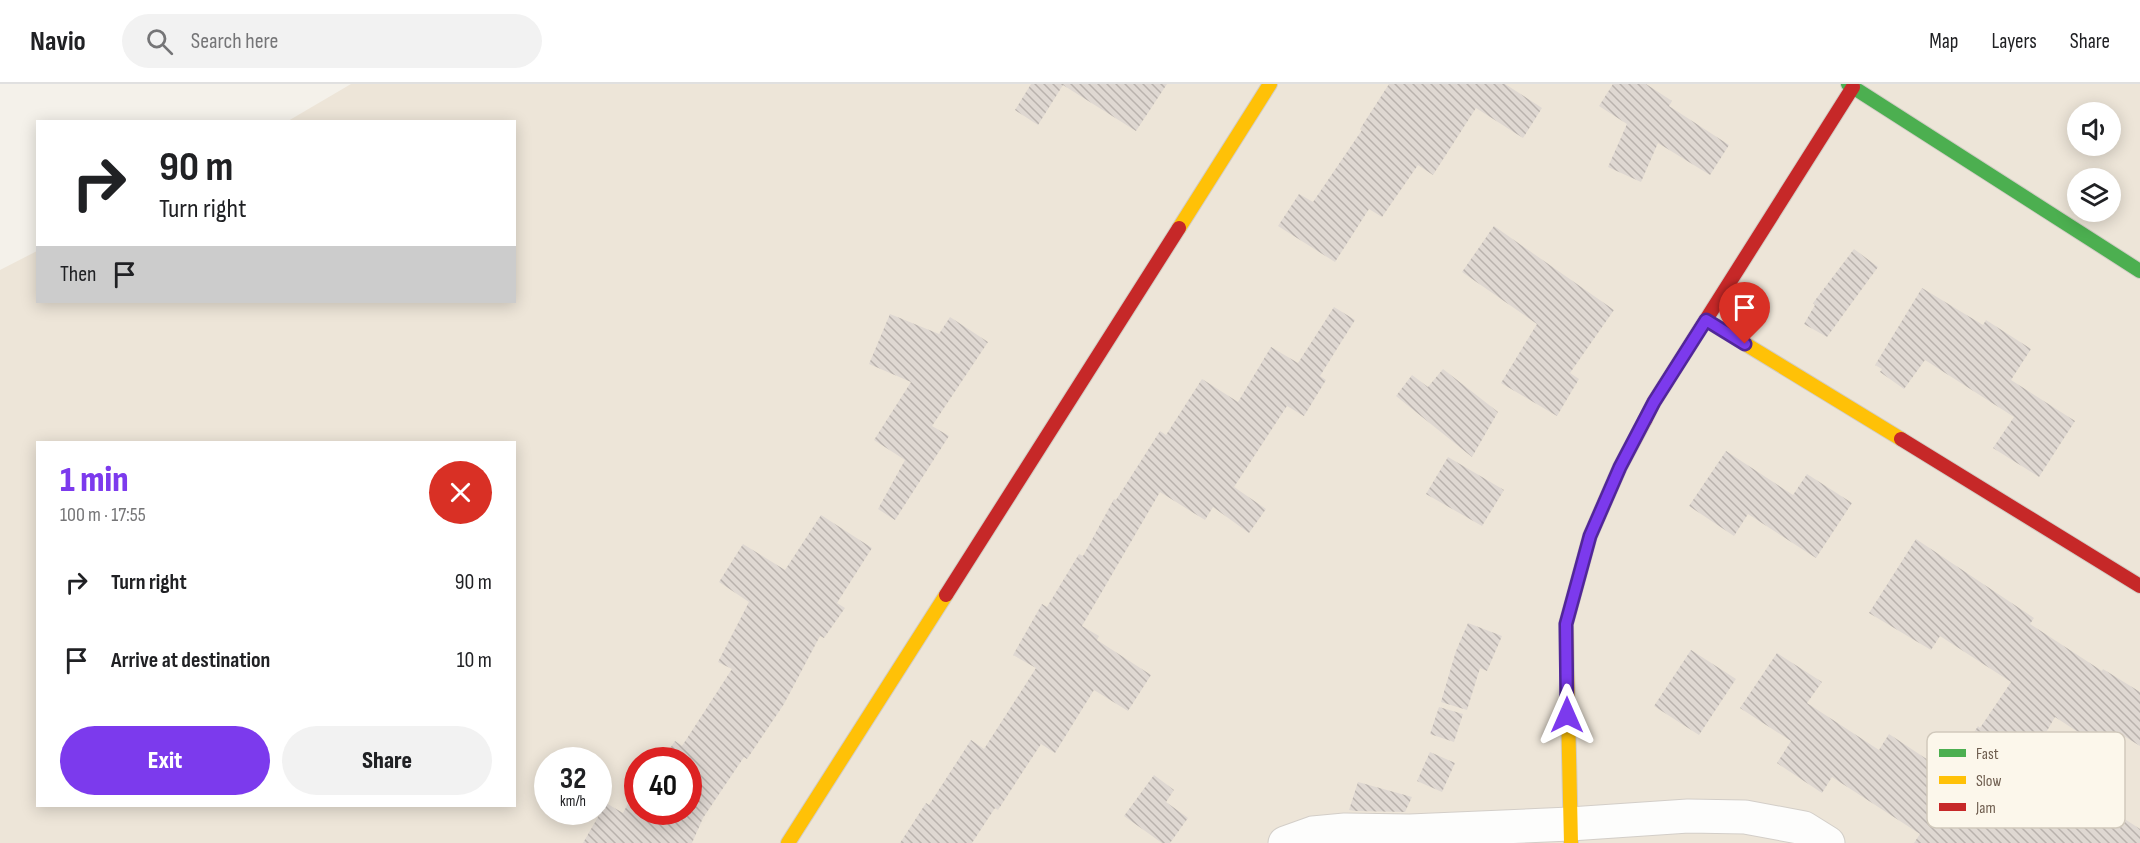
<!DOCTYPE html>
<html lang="en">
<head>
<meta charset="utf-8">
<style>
  body { margin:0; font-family:"Sofia Sans Condensed",sans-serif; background:#f2f2f2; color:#202124; height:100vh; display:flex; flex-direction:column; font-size:22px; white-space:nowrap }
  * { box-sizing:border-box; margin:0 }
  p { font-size:20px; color:#757577 }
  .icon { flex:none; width:33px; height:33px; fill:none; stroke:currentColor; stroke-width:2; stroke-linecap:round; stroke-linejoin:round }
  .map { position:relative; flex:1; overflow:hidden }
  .panel { position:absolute; left:36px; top:357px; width:480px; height:366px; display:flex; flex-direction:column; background:#fff; border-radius:0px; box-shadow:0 3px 15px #0003 }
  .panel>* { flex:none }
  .banner { position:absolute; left:36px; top:36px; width:480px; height:183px; border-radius:0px; box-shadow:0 3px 15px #0003; background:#fff; color:#202124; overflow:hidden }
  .fabs { position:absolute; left:2067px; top:18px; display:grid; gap:12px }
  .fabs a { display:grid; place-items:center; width:54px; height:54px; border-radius:50%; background:#fff; box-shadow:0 3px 15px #0003; font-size:30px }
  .speed { position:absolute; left:534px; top:663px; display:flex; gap:12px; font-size:30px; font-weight:700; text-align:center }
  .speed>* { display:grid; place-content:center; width:78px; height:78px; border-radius:50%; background:#fff; box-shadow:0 3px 15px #0003; line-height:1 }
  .speed small { font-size:15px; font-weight:400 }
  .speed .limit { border:9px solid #d22; background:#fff; color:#111 }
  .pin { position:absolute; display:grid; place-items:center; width:51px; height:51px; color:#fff; margin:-62px -26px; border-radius:50% 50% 50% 0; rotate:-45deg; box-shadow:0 0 6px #0007 }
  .pin .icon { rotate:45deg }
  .me { position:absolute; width:66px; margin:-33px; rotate:0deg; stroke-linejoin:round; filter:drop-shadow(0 0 4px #0008) }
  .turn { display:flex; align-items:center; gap:21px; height:126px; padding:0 24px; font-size:27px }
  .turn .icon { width:78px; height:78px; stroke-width:2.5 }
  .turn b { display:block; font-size:42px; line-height:51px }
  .then { display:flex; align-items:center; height:57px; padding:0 24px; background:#0003; gap:12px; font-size:22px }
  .round { display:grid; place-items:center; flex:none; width:63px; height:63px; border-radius:32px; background:#f2f2f2 }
  .head { display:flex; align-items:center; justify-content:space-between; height:102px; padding:0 24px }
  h1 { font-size:36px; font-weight:800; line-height:45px; color:#7c3aed }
  .primary-button { display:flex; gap:12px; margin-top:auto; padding:12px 24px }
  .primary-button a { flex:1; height:69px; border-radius:36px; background:#7c3aed; color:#fff; font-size:24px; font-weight:800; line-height:69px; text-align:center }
  .primary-button a+a { background:#f2f2f2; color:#202124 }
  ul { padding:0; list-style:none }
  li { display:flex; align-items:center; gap:18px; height:78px; padding:0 24px }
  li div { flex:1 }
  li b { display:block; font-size:22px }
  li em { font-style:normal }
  header { display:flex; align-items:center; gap:36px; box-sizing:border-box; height:84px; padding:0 30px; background:#fff; border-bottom:2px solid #e0e0e0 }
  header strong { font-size:28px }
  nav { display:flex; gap:33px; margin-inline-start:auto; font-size:21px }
  .search { width:420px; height:54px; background:#f2f2f2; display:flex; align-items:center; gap:15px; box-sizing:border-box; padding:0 21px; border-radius:33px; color:#757577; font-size:22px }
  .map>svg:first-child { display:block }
  .residential { fill:#ede5d8; fill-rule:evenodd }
  .building { fill:url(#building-back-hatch) }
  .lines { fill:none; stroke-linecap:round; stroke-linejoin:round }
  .street-casing { stroke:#d3cec8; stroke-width:35 }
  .fast-casing { stroke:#d2cdc5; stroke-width:16 }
  .slow-casing { stroke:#d2cdc5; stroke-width:16 }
  .jam-casing { stroke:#d2cdc5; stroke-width:16 }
  .street { stroke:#fdfdfc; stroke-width:33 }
  .fast { stroke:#4caf50; stroke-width:14 }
  .slow { stroke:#ffc107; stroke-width:14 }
  .jam { stroke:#c62828; stroke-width:14 }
  .route-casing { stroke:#51269a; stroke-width:15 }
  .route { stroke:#7c3aed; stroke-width:10 }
  .key { fill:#fcf7eb; stroke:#d1c9bc; stroke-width:1.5 }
  .key-label { font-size:16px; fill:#6e5d4e }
</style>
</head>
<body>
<header>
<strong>Navio</strong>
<div class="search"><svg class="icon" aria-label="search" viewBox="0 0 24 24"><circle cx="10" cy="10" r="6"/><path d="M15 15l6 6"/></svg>Search here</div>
<nav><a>Map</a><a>Layers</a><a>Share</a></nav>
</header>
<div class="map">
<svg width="2140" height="759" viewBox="0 0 2140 759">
  <defs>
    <pattern id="building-back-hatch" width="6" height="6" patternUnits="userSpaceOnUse" patternTransform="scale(1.5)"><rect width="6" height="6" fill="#dfd8d2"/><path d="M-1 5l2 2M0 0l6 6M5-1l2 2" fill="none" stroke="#b9b2ad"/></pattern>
  </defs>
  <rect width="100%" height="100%" fill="#f4f1ea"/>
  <path class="residential" d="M 351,0 L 2140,0 L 2140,759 L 0,759 L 0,186 L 37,167 L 38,218 L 514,218 L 514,38 L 288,37 ZM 2078,28 L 2110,28 L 2110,62 L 2078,62 ZM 2078,94 L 2110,94 L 2110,128 L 2078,128 ZM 38,358 L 514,358 L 514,722 L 38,722 ZM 548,676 L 598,676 L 598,728 L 548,728 ZM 638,676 L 688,676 L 688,728 L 638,728 Z"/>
  <g class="building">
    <path d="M 1031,0 L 1167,0 L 1136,47 L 1063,1 L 1038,41 L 1015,26 Z"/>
    <path d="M 1389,0 L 1505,0 L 1542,24 L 1523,54 L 1476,24 L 1433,91 L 1418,81 L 1382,133 L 1369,125 L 1335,178 L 1278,142 L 1299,110 L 1313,118 L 1362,46 L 1360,45 Z"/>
    <path d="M 1613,0 L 1646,0 L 1672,17 L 1669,22 L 1729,61 L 1710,91 L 1658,59 L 1641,98 L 1608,83 L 1627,40 L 1599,22 Z"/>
    <path d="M 1494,142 L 1614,226 L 1570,289 L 1579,295 L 1557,332 L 1501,299 L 1537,240 L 1462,188 Z"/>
    <path d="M 1854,165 L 1878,183 L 1827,253 L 1804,240 L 1815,221 L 1813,219 Z"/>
    <path d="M 1922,204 L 1983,241 L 1986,236 L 2031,265 L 2011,296 L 2075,337 L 2039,393 L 1993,364 L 2014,333 L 1925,276 L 1904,305 L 1880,288 L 1882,285 L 1875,281 Z"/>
    <path d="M 1334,223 L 1355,236 L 1320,292 L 1326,296 L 1304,332 L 1287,322 L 1234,403 L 1266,425 L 1249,449 L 1213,423 L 1205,436 L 1160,408 L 1082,542 L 1099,552 L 1097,556 L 1151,591 L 1128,627 L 1094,606 L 1055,669 L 1041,660 L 998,726 L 995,724 L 972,759 L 900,759 L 926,719 L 929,721 L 971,656 L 984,665 L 1036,584 L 1013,571 L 1042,520 L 1047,523 L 1079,470 L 1083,472 L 1114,415 L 1116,416 L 1160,347 L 1166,351 L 1202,295 L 1238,318 L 1271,263 L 1298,279 Z"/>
    <path d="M 890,230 L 939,250 L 950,233 L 988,258 L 932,342 L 949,352 L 895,436 L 878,425 L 905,376 L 874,356 L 911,298 L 869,280 Z"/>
    <path d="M 1443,285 L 1498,328 L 1472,373 L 1396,312 L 1412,291 L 1428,303 Z"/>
    <path d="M 1726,367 L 1793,411 L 1807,390 L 1852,419 L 1816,474 L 1748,430 L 1734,452 L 1689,422 Z"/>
    <path d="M 1448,373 L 1504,406 L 1482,442 L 1426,410 Z"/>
    <path d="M 821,431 L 872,464 L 837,519 L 845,524 L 824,554 L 820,552 L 784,620 L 747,675 L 744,673 L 703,734 L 692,759 L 583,759 L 606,719 L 623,729 L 631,714 L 635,717 L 638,713 L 638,728 L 688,728 L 688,676 L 662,676 L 675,657 L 682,662 L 732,585 L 718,578 L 749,518 L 719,498 L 743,460 L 785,486 Z"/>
    <path d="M 1916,455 L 2034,534 L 2030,540 L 2102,587 L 2103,585 L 2140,608 L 2140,662 L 2124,652 L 2112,670 L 2055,633 L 2029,678 L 2097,723 L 2100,719 L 2140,745 L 2140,759 L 1914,759 L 1920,750 L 1832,693 L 1822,709 L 1777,679 L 1791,657 L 1740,624 L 1777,569 L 1822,598 L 1807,619 L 1879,666 L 1889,650 L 1949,690 L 1978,642 L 1980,644 L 2011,598 L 1940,552 L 1931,566 L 1869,529 Z"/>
    <path d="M 1468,539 L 1502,552 L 1487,587 L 1480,584 L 1467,626 L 1441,618 L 1456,567 Z"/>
    <path d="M 1691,566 L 1736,595 L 1699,651 L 1654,622 Z"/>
    <path d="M 1439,623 L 1463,630 L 1454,658 L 1430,650 Z"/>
    <path d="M 1430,668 L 1455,679 L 1442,708 L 1417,697 Z"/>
    <path d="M 1154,691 L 1174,706 L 1166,718 L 1188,734 L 1170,759 L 1162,759 L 1124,732 Z"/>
    <path d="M 1358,698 L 1412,713 L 1405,728 L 1355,727 L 1349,726 Z"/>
  </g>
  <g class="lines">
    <g class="street-casing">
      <path id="street" d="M 1285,759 L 1313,749 L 1345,746 L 1410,747 L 1570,740 L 1688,732 L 1745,733 L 1804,744 L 1828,759"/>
    </g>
    <g class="fast-casing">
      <path id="fast" d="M 1848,0 L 2140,187"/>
    </g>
    <g class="slow-casing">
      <g id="slow">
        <path d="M 1179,144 L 1270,0"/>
        <path d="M 1706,236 L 1901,355"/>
        <path d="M 788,759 L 946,511"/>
        <path d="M 1571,759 L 1566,540 L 1590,452 L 1620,383 L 1645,336"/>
      </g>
    </g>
    <g class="jam-casing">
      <g id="jam">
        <path d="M 1645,336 L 1654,318 L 1853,3"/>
        <path d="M 1901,355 L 2140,502"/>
        <path d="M 946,511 L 1179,144"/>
      </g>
    </g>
    <use href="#street" class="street"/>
    <use href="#fast" class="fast"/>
    <use href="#slow" class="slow"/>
    <use href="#jam" class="jam"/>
  </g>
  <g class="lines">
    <g class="route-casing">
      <path id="route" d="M 1567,631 L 1566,540 L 1590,452 L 1620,383 L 1654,318 L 1706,236 L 1745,260"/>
    </g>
    <use href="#route" class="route"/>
  </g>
  <rect x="1927" y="648" width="198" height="96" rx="9" class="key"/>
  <rect x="1939" y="665" width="27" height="8" fill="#4caf50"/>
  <rect x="1939" y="692" width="27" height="8" fill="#ffc107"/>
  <rect x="1939" y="719" width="27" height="8" fill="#c62828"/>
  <g class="key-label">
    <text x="1976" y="675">Fast</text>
    <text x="1976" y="702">Slow</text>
    <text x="1976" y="729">Jam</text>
  </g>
</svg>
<div class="fabs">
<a><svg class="icon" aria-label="sound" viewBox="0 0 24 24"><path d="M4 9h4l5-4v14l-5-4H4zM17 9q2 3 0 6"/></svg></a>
<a><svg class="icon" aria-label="layers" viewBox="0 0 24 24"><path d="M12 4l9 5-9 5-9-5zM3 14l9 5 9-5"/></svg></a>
</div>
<div class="speed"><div>32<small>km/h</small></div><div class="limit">40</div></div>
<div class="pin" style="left:1745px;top:260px;background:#d93025"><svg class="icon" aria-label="arrive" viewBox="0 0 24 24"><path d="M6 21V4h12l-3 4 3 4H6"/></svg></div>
<svg class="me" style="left:1567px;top:631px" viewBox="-20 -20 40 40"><path d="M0-17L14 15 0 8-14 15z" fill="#7c3aed" stroke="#fff" stroke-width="4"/></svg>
<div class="banner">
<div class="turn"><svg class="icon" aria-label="right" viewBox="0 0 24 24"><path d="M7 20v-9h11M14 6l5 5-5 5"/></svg><div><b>90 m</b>Turn right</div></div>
<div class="then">Then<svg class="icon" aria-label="arrive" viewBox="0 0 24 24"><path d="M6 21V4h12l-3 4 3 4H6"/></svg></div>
</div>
<section class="panel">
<div class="head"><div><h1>1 min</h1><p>100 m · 17:55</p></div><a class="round" style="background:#d93025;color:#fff"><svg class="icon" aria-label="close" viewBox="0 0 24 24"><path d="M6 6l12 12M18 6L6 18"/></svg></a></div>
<ul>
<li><svg class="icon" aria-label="right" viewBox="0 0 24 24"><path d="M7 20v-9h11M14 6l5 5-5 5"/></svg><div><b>Turn right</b></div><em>90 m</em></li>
<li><svg class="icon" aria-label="arrive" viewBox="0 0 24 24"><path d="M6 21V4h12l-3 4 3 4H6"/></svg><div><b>Arrive at destination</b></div><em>10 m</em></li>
</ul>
<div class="primary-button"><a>Exit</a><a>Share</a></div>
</section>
</div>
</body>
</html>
